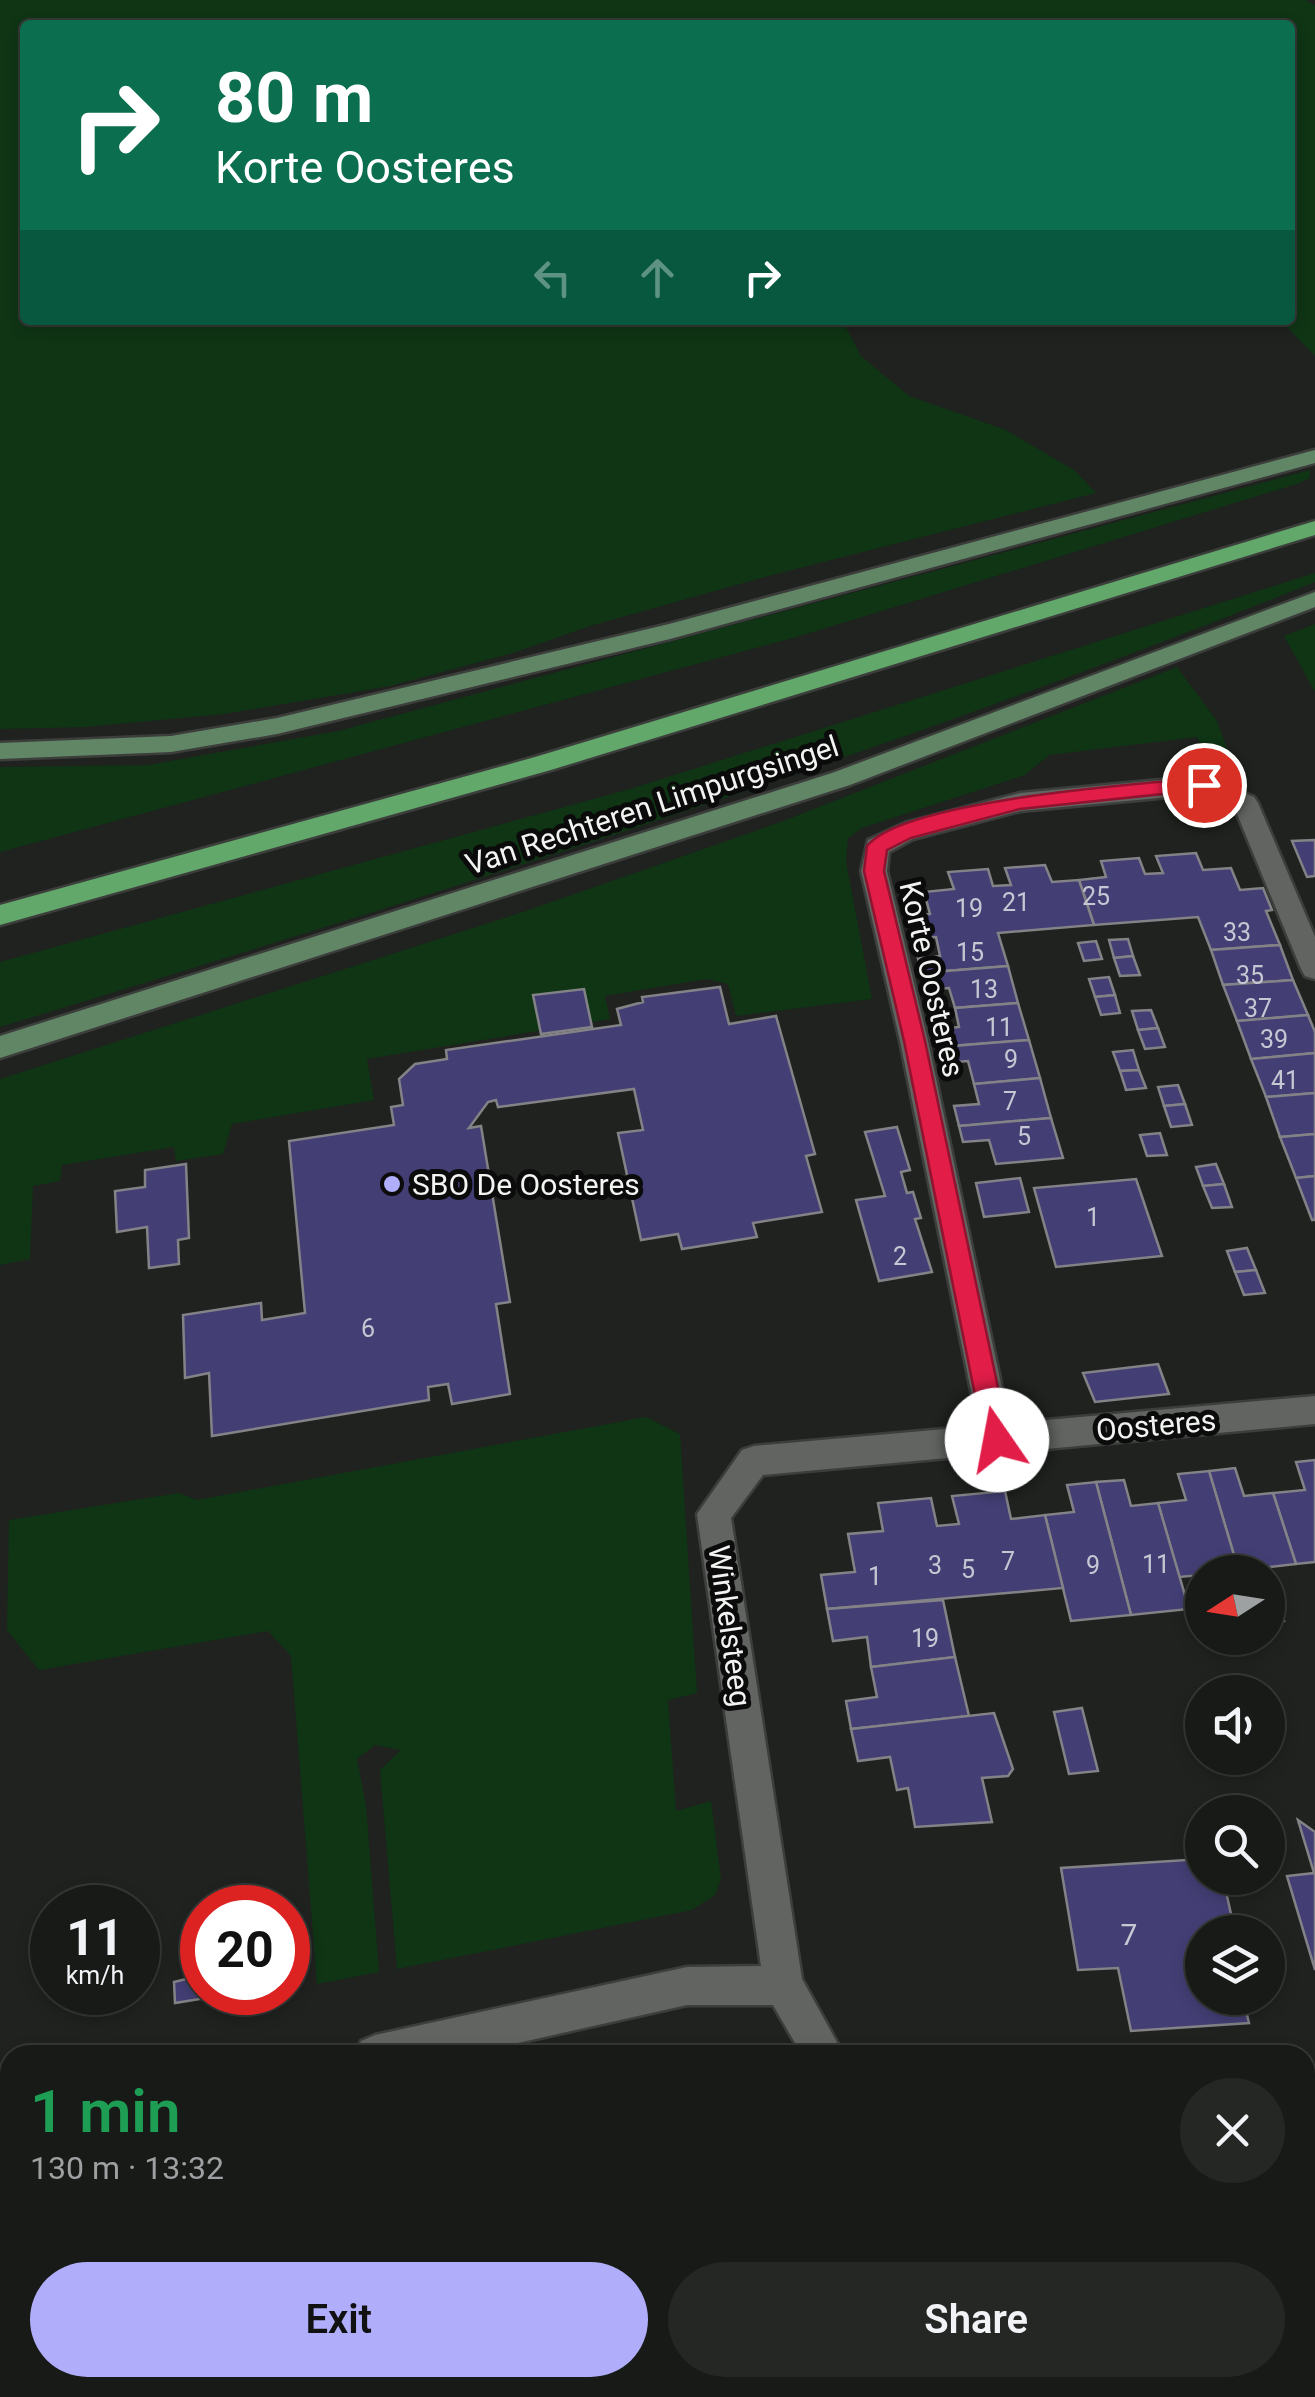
<!DOCTYPE html>
<html lang="en">
<head>
<meta charset="utf-8">
<style>
  body { margin:0; font-family:Roboto,sans-serif; background:#242724; color:#f1f3f6; height:100vh; display:flex; flex-direction:column; font-size:38px; white-space:nowrap }
  * { box-sizing:border-box; margin:0 }
  p { font-size:32px; color:#9ea1a1 }
  .icon { flex:none; width:55px; height:55px; fill:none; stroke:currentColor; stroke-width:2; stroke-linecap:round; stroke-linejoin:round }
  .map { position:relative; flex:1; overflow:hidden }
  .drawer { position:absolute; left:0px; top:2045px; width:1315px; height:352px; display:flex; flex-direction:column; background:#171a17; border-radius:30px 30px 0 0; box-shadow:0 5px 15px #0003,0 0 0 2px #363836 }
  .drawer>* { flex:none }
  .guide { position:absolute; left:20px; top:20px; width:1275px; height:305px; border-radius:10px; box-shadow:0 5px 15px #0003,0 0 0 2px #363836; background:#0b6e4f; color:#fff; overflow:hidden }
  .needle { width:65px; rotate:258deg }
  .controls { position:absolute; left:1185px; top:1555px; display:grid; gap:20px }
  .controls a { display:grid; place-items:center; width:100px; height:100px; border-radius:50%; background:#171a17; box-shadow:0 5px 15px #0003,0 0 0 2px #363836; font-size:50px }
  .speed { position:absolute; left:30px; top:1885px; display:flex; gap:20px; font-size:50px; font-weight:700; text-align:center }
  .speed>* { display:grid; place-content:center; width:130px; height:130px; border-radius:50%; background:#171a17; box-shadow:0 5px 15px #0003,0 0 0 2px #363836; line-height:1 }
  .speed small { font-size:25px; font-weight:400 }
  .speed .limit { border:15px solid #d22; background:#fff; color:#111 }
  .pin { position:absolute; display:grid; place-items:center; width:85px; height:85px; color:#fff; margin:-42px; border:5px solid #fff; border-radius:50%; box-shadow:0 2px 10px #0007 }
  .me { position:absolute; width:110px; margin:-55px; rotate:348deg; stroke-linejoin:round; filter:drop-shadow(0 0 8px #0008) }
  .turn { display:flex; align-items:center; gap:35px; height:210px; padding:0 30px; font-size:45px }
  .turn .icon { width:130px; height:130px; stroke-width:2.5 }
  .turn b { display:block; font-size:70px; line-height:85px }
  .lanes { display:flex; align-items:center; height:95px; padding:0 30px; background:#0003; justify-content:center; gap:50px; direction:ltr }
  .lanes .off { opacity:.35 }
  .round { display:grid; place-items:center; flex:none; width:105px; height:105px; border-radius:52px; background:#242724 }
  .summary { display:flex; align-items:center; justify-content:space-between; height:170px; padding:0 30px }
  h1 { font-size:60px; font-weight:600; line-height:75px; color:#1e9e55 }
  .cta { display:flex; gap:20px; margin-top:auto; padding:20px 30px }
  .cta a { flex:1; height:115px; border-radius:60px; background:#b0aefa; color:#111; font-size:40px; font-weight:600; line-height:115px; text-align:center }
  .cta a+a { background:#242724; color:#f1f3f6 }
  .map>svg:first-child { display:block }
  .green { fill:#0f3515 }
  .building { fill:#433f75; stroke:#838387; stroke-width:2.5 }
  .lines { fill:none; stroke-linecap:round; stroke-linejoin:round }
  .lane-casing { stroke:#3c3e3c; stroke-width:5 }
  .street-casing { stroke:#3c3e3c; stroke-width:5 }
  .secondary-casing { stroke:#3c3e3c; stroke-width:5 }
  .primary-casing { stroke:#3c3e3c; stroke-width:5 }
  .lane { fill:#616461; fill-rule:evenodd }
  .street { fill:#616461; fill-rule:evenodd }
  .secondary { fill:#618666; fill-rule:evenodd }
  .primary { fill:#62a86a; fill-rule:evenodd }
  .route { fill:#e11d48; stroke:#92132f; stroke-width:2.5 }
  .poi-dot { fill:#b0aefa; stroke:#0a0b0a; stroke-width:4 }
  .labels { text-anchor:middle; dominant-baseline:central; stroke-width:10; stroke-linejoin:round; paint-order:stroke }
  .number-label { font-size:25px; fill:#c6c7d3 }
  .street-label { font-size:30px; fill:#f2f4f2; stroke:#0a0b0a }
  .poi-label { font-size:30px; fill:#f2f4f2; stroke:#0a0b0a; text-anchor:start }
  .near-number-label { font-size:30px; fill:#c6c7d3 }
</style>
</head>
<body>
<div class="map">
<svg width="1315" height="2397" viewBox="0 0 1315 2397">
  <rect width="100%" height="100%" fill="#1f221f"/>
  <g class="green">
    <path d="M 0,0 L 1306,0 L 1315,5 L 1315,356 L 1280,320 L 1290,320 L 1290,25 L 25,25 L 25,320 L 842,320 L 861,356 L 909,396 L 1006,430 L 1074,470 L 1096,493 L 772,575 L 590,626 L 513,653 L 390,686 L 224,714 L 85,727 L 0,729 Z"/>
    <path d="M 1310,470 L 1310,478 L 1300,483 L 800,636 L 0,852 L 0,767 L 148,765 L 338,731 Z"/>
    <path d="M 1315,573 L 1315,582 C 885,755 443,892 0,1027 L 0,962 L 630,789 Z"/>
    <path d="M 1315,624 L 1315,692 L 1284,636 Z"/>
    <path d="M 1177,667 L 1217,721 L 1235,770 L 1211,764 L 1197,737 L 1049,755 L 1025,775 L 862,828 L 848,838 L 846,862 L 872,999 L 736,1016 L 728,984 L 707,979 L 605,996 L 610,1019 L 367,1059 L 374,1100 L 232,1124 L 223,1154 L 176,1161 L 174,1147 L 62,1165 L 60,1181 L 33,1186 L 30,1259 L 0,1265 L 0,1079 L 517,914 L 778,823 Z"/>
    <path d="M 646,1417 L 680,1434 L 697,1693 L 668,1700 L 676,1811 L 711,1801 L 721,1879 L 715,1895 L 692,1910 L 397,1969 L 380,1770 L 401,1750 L 375,1745 L 357,1759 L 366,1805 L 379,1972 L 317,1984 L 291,1656 L 268,1631 L 39,1670 L 7,1630 L 9,1520 L 179,1493 L 197,1500 Z"/>
  </g>
  <g class="building">
    <path d="M 1315,840 L 1315,876 L 1307,877 L 1292,841 Z"/>
    <path d="M 1196,853 L 1203,870 L 1231,868 L 1240,890 L 1263,888 L 1272,910 L 1266,911 L 1280,945 L 1211,950 L 1198,917 L 1094,925 L 1079,880 L 1106,877 L 1101,861 L 1139,858 L 1145,874 L 1163,873 L 1156,856 Z"/>
    <path d="M 1045,865 L 1052,882 L 1079,880 L 1094,925 L 998,933 L 1008,966 L 921,973 L 918,958 L 940,956 L 936,937 L 913,939 L 907,916 L 930,914 L 924,892 L 954,889 L 948,872 L 988,869 L 993,886 L 1011,885 L 1005,868 Z"/>
    <path d="M 1128,939 L 1133,956 L 1114,958 L 1109,940 Z"/>
    <path d="M 1096,941 L 1102,959 L 1084,961 L 1078,943 Z"/>
    <path d="M 1280,945 L 1293,980 L 1223,985 L 1211,950 Z"/>
    <path d="M 1133,956 L 1140,975 L 1120,976 L 1114,958 Z"/>
    <path d="M 1008,966 L 1018,1003 L 955,1008 L 949,988 L 925,990 L 921,973 Z"/>
    <path d="M 1109,977 L 1115,995 L 1095,997 L 1089,979 Z"/>
    <path d="M 1293,980 L 1308,1015 L 1237,1021 L 1223,985 Z"/>
    <path d="M 720,987 L 729,1024 L 776,1016 L 815,1154 L 806,1156 L 822,1212 L 753,1223 L 757,1237 L 682,1249 L 678,1234 L 641,1240 L 618,1133 L 643,1130 L 634,1089 L 498,1107 L 496,1100 L 488,1102 L 469,1128 L 481,1126 L 510,1302 L 496,1304 L 510,1394 L 452,1404 L 448,1384 L 428,1387 L 429,1400 L 212,1436 L 209,1373 L 185,1378 L 183,1315 L 261,1303 L 262,1320 L 305,1313 L 289,1141 L 394,1125 L 391,1107 L 403,1105 L 399,1079 L 415,1064 L 447,1059 L 446,1050 L 621,1025 L 617,1009 L 643,1002 L 642,997 Z"/>
    <path d="M 584,989 L 592,1027 L 541,1034 L 533,995 Z"/>
    <path d="M 1115,995 L 1120,1013 L 1101,1015 L 1095,997 Z"/>
    <path d="M 1018,1003 L 1029,1040 L 940,1047 L 935,1030 L 959,1027 L 955,1008 Z"/>
    <path d="M 1151,1010 L 1158,1028 L 1138,1030 L 1132,1011 Z"/>
    <path d="M 1308,1015 L 1315,1032 L 1315,1053 L 1251,1059 L 1237,1021 Z"/>
    <path d="M 1158,1028 L 1165,1047 L 1145,1049 L 1138,1030 Z"/>
    <path d="M 1029,1040 L 1040,1078 L 974,1084 L 968,1061 L 943,1063 L 940,1047 Z"/>
    <path d="M 1133,1050 L 1139,1070 L 1120,1071 L 1113,1052 Z"/>
    <path d="M 1315,1053 L 1315,1093 L 1266,1097 L 1251,1059 Z"/>
    <path d="M 1139,1070 L 1146,1088 L 1126,1090 L 1120,1071 Z"/>
    <path d="M 1040,1078 L 1051,1118 L 959,1126 L 954,1106 L 979,1104 L 974,1084 Z"/>
    <path d="M 1178,1085 L 1185,1104 L 1164,1106 L 1158,1087 Z"/>
    <path d="M 1315,1093 L 1315,1134 L 1280,1137 L 1266,1097 Z"/>
    <path d="M 1185,1104 L 1192,1125 L 1171,1127 L 1164,1106 Z"/>
    <path d="M 1051,1118 L 1063,1158 L 996,1164 L 989,1140 L 963,1142 L 959,1126 Z"/>
    <path d="M 897,1127 L 910,1170 L 901,1172 L 907,1193 L 913,1192 L 921,1218 L 915,1219 L 932,1272 L 879,1281 L 856,1200 L 885,1196 L 865,1132 Z"/>
    <path d="M 1160,1133 L 1167,1155 L 1147,1156 L 1140,1135 Z"/>
    <path d="M 1315,1134 L 1315,1176 L 1296,1178 L 1280,1137 Z"/>
    <path d="M 186,1164 L 189,1238 L 178,1240 L 179,1264 L 149,1268 L 147,1227 L 117,1232 L 115,1191 L 145,1187 L 145,1170 Z"/>
    <path d="M 1216,1164 L 1224,1184 L 1203,1186 L 1196,1167 Z"/>
    <path d="M 1315,1176 L 1315,1220 L 1312,1220 L 1296,1178 Z"/>
    <path d="M 1020,1178 L 1029,1212 L 984,1217 L 976,1183 Z"/>
    <path d="M 1136,1179 L 1162,1256 L 1056,1267 L 1034,1188 Z"/>
    <path d="M 1224,1184 L 1232,1207 L 1212,1208 L 1203,1186 Z"/>
    <path d="M 1247,1248 L 1256,1270 L 1235,1272 L 1227,1251 Z"/>
    <path d="M 1256,1270 L 1265,1293 L 1244,1295 L 1235,1272 Z"/>
    <path d="M 1158,1364 L 1169,1394 L 1095,1402 L 1083,1373 Z"/>
    <path d="M 1315,1460 L 1315,1562 L 1296,1564 L 1273,1493 L 1305,1490 L 1296,1462 Z"/>
    <path d="M 1235,1468 L 1244,1496 L 1273,1493 L 1296,1564 L 1261,1568 L 1262,1572 L 1239,1572 L 1209,1471 Z"/>
    <path d="M 1209,1471 L 1239,1572 L 1179,1577 L 1158,1503 L 1186,1500 L 1178,1474 Z"/>
    <path d="M 1124,1480 L 1131,1506 L 1158,1503 L 1189,1609 L 1131,1615 L 1096,1482 Z"/>
    <path d="M 1096,1482 L 1131,1615 L 1071,1621 L 1045,1515 L 1074,1512 L 1067,1485 Z"/>
    <path d="M 1005,1491 L 1011,1519 L 1045,1515 L 1063,1588 L 827,1609 L 821,1575 L 855,1572 L 848,1534 L 883,1531 L 878,1503 L 931,1498 L 937,1526 L 959,1524 L 952,1496 Z"/>
    <path d="M 1271,1584 L 1284,1621 L 1268,1623 L 1268,1585 Z"/>
    <path d="M 943,1600 L 955,1657 L 871,1667 L 867,1637 L 833,1641 L 827,1609 Z"/>
    <path d="M 955,1657 L 969,1716 L 851,1729 L 846,1701 L 877,1697 L 871,1667 Z"/>
    <path d="M 1082,1708 L 1098,1771 L 1069,1774 L 1054,1712 Z"/>
    <path d="M 994,1713 L 1013,1769 L 1008,1776 L 982,1778 L 992,1822 L 915,1827 L 908,1788 L 897,1790 L 890,1757 L 858,1761 L 851,1729 Z"/>
    <path d="M 1298,1820 L 1315,1832 L 1315,1970 L 1287,1876 L 1314,1873 Z"/>
    <path d="M 1202,1859 L 1202,1878 L 1223,1878 L 1235,1932 L 1202,1932 L 1202,1998 L 1243,1998 L 1249,2023 L 1131,2031 L 1118,1968 L 1078,1970 L 1061,1868 Z"/>
    <path d="M 198,1976 L 200,1999 L 175,2003 L 174,1982 Z"/>
    <path d="M 109,2388 L 231,2388 L 232,2397 L 109,2397 Z"/>
    <path d="M 609,2388 L 643,2388 L 644,2397 L 610,2397 Z"/>
    <path d="M 716,2388 L 836,2388 L 838,2397 L 718,2397 Z"/>
    <path d="M 1000,2388 L 1129,2388 L 1132,2397 L 1003,2397 Z"/>
  </g>
  <g class="lines">
    <g class="lane-casing">
      <g id="lane">
        <path d="M 1204,776 L 1254,797 L 1258,803 L 1315,937 L 1315,979 L 1305,976 L 1301,969 L 1235,809 L 1201,794 L 1020,811 L 913,839 L 889,852 L 887,871 L 928,1041 L 1013,1440 L 1009,1450 L 997,1455 L 985,1450 L 981,1440 L 900,1041 L 861,871 L 868,840 L 905,823 L 1020,793 Z"/>
        <path d="M 1305,2201 L 1315,2205 L 1315,2271 L 1305,2267 Z"/>
      </g>
    </g>
    <g class="street-casing">
      <g id="street">
        <path d="M 1315,1396 L 1315,1424 L 763,1475 L 731,1518 L 802,1979 L 844,2055 L 802,2055 L 773,2005 L 687,2005 L 464,2055 L 355,2055 L 361,2041 L 375,2035 L 687,1967 L 761,1966 L 697,1514 L 742,1450 L 754,1446 Z"/>
        <path d="M 10,2121 L 10,2161 L 0,2162 L 0,2122 Z"/>
        <path d="M 10,2371 L 10,2388 L 43,2388 L 43,2397 L 0,2397 L 0,2386 Z"/>
        <path d="M 457,2388 L 501,2388 L 502,2397 L 458,2397 Z"/>
        <path d="M 891,2388 L 935,2388 L 937,2397 L 893,2397 Z"/>
      </g>
    </g>
    <g class="secondary-casing">
      <g id="secondary">
        <path d="M 1315,450 L 1315,463 L 670,639 L 277,734 L 171,752 L 0,759 L 0,743 L 171,736 L 277,718 L 669,624 Z"/>
        <path d="M 1315,592 L 1315,607 L 850,785 L 0,1058 L 0,1036 L 832,773 Z"/>
      </g>
    </g>
    <g class="primary-casing">
      <path id="primary" d="M 1315,521 L 1315,535 L 551,770 L 0,925 L 0,905 L 535,757 Z"/>
    </g>
    <use href="#lane" class="lane"/>
    <use href="#street" class="street"/>
    <use href="#secondary" class="secondary"/>
    <use href="#primary" class="primary"/>
  </g>
  <path class="route" d="M 1204,778 L 1210,780 L 1210,789 L 1020,809 L 911,838 L 887,850 L 884,871 L 925,1041 L 1009,1440 L 1006,1448 L 997,1451 L 988,1448 L 984,1440 L 904,1041 L 864,871 L 867,846 C 904,800 1139,784 1204,778 Z"/>
  <circle class="poi-dot" cx="392" cy="1184" r="10"/>
  <g class="labels">
    <g class="number-label">
      <text x="1096" y="896">25</text>
      <text x="1016" y="902">21</text>
      <text x="969" y="908">19</text>
      <text x="1237" y="932">33</text>
      <text x="970" y="952">15</text>
      <text x="1250" y="975">35</text>
      <text x="984" y="989">13</text>
      <text x="1258" y="1008">37</text>
      <text x="999" y="1027">11</text>
      <text x="1274" y="1039">39</text>
      <text x="1011" y="1059">9</text>
      <text x="1285" y="1080">41</text>
      <text x="1010" y="1101">7</text>
      <text x="1024" y="1136">5</text>
      <text x="1093" y="1217">1</text>
      <text x="900" y="1256">2</text>
      <text x="368" y="1328">6</text>
      <text x="1008" y="1561">7</text>
      <text x="1156" y="1564">11</text>
      <text x="935" y="1565">3</text>
      <text x="1093" y="1565">9</text>
      <text x="968" y="1569">5</text>
      <text x="875" y="1576">1</text>
      <text x="925" y="1638">19</text>
    </g>
    <g class="street-label">
      <text transform="translate(652 805) rotate(-18)">Van Rechteren Limpurgsingel</text>
      <text transform="translate(932 979) rotate(77)">Korte Oosteres</text>
      <text transform="translate(1156 1425) rotate(-5)">Oosteres</text>
      <text transform="translate(730 1626) rotate(82)">Winkelsteeg</text>
    </g>
    <g class="poi-label">
      <text x="412" y="1184">SBO De Oosteres</text>
    </g>
    <g class="near-number-label">
      <text x="1129" y="1934">7</text>
    </g>
  </g>
</svg>
<div class="controls">
<a><svg class="needle" viewBox="-14 -14 28 28"><path d="M0-13l5 13h-10z" fill="#e53935"/><path d="M0 13l5-13h-10z" fill="#9ea1a1"/></svg></a>
<a><svg class="icon" aria-label="sound" viewBox="0 0 24 24"><path d="M4 9h4l5-4v14l-5-4H4zM17 9q2 3 0 6"/></svg></a>
<a><svg class="icon" aria-label="search" viewBox="0 0 24 24"><circle cx="10" cy="10" r="6"/><path d="M15 15l6 6"/></svg></a>
<a><svg class="icon" aria-label="layers" viewBox="0 0 24 24"><path d="M12 4l9 5-9 5-9-5zM3 14l9 5 9-5"/></svg></a>
</div>
<div class="speed"><div>11<small>km/h</small></div><div class="limit">20</div></div>
<div class="pin" style="left:1204px;top:785px;background:#d93025"><svg class="icon" aria-label="arrive" viewBox="0 0 24 24"><path d="M6 21V4h12l-3 4 3 4H6"/></svg></div>
<svg class="me" style="left:997px;top:1440px" viewBox="-20 -20 40 40"><circle r="19" fill="#fff"/><path d="M0-13L10 11 0 6-10 11z" fill="#e11d48"/></svg>
<div class="guide">
<div class="turn"><svg class="icon" aria-label="right" viewBox="0 0 24 24"><path d="M7 20v-9h11M14 6l5 5-5 5"/></svg><div><b>80 m</b>Korte Oosteres</div></div>
<div class="lanes"><svg class="icon off" aria-label="left" viewBox="0 0 24 24"><path d="M17 20v-9H6M10 6l-5 5 5 5"/></svg><svg class="icon off" aria-label="ahead" viewBox="0 0 24 24"><path d="M12 20V5M6 11l6-6 6 6"/></svg><svg class="icon" aria-label="right" viewBox="0 0 24 24"><path d="M7 20v-9h11M14 6l5 5-5 5"/></svg></div>
</div>
<section class="drawer">
<div class="summary"><div><h1>1 min</h1><p>130 m · 13:32</p></div><a class="round"><svg class="icon" aria-label="close" viewBox="0 0 24 24"><path d="M6 6l12 12M18 6L6 18"/></svg></a></div>
<div class="cta"><a>Exit</a><a>Share</a></div>
</section>
</div>
</body>
</html>
